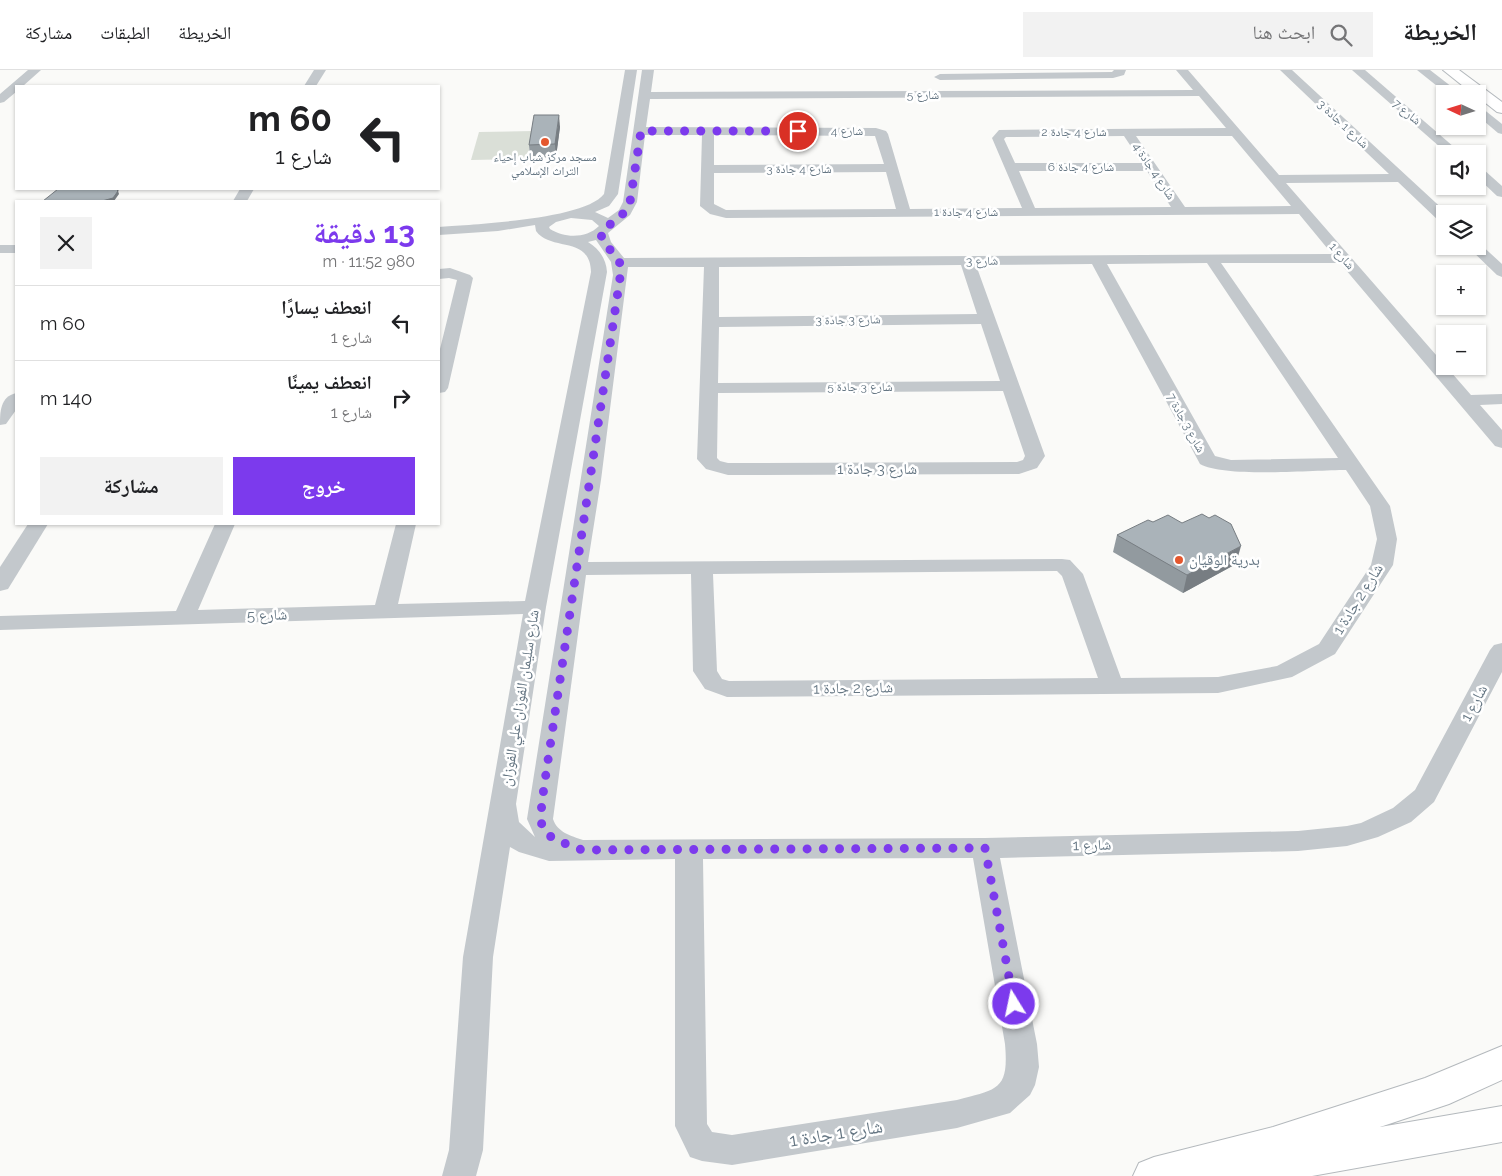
<!DOCTYPE html>
<html lang="ar">
<head>
<meta charset="utf-8">
<style>
  body { margin:0; font-family:Raleway,"Noto Naskh Arabic",sans-serif; background:#f2f2f2; color:#202124; direction:rtl; height:100vh; display:flex; flex-direction:column; font-size:19px; white-space:nowrap }
  * { box-sizing:border-box; margin:0 }
  p { font-size:16px; color:#757577 }
  .icon { flex:none; width:28px; height:28px; fill:none; stroke:currentColor; stroke-width:2; stroke-linecap:round; stroke-linejoin:round }
  .map { position:relative; flex:1; overflow:hidden; direction:ltr }
  .panel { position:absolute; left:15px; top:130px; width:425px; height:325px; display:flex; flex-direction:column; background:#fff; border-radius:0px; box-shadow:0 1px 4px #0004; direction:rtl }
  .panel>* { flex:none }
  .guide { position:absolute; left:15px; top:15px; width:425px; height:105px; border-radius:0px; box-shadow:0 1px 4px #0004; direction:rtl; background:#fff; color:#202124; overflow:hidden }
  .needle { width:32px; rotate:274deg }
  .controls { position:absolute; left:1436px; top:15px; display:grid; gap:10px }
  .controls a { display:grid; place-items:center; width:50px; height:50px; border-radius:0px; background:#fff; box-shadow:0 1px 4px #0004; font-size:25px }
  .pin { position:absolute; display:grid; place-items:center; width:42px; height:42px; color:#fff; margin:-21px; border:2px solid #fff; border-radius:50%; box-shadow:0 1px 5px #0007 }
  .me { position:absolute; width:55px; margin:-28px; rotate:350deg; stroke-linejoin:round; filter:drop-shadow(0 0 4px #0008) }
  .turn { display:flex; align-items:center; gap:18px; height:105px; padding:0 25px; font-size:22px }
  .turn .icon { width:65px; height:65px; stroke-width:2.5 }
  .turn b { display:block; font-size:35px; line-height:42px }
  .round { display:grid; place-items:center; flex:none; width:52px; height:52px; border-radius:0px; background:#f2f2f2 }
  .headline { display:flex; align-items:center; justify-content:space-between; height:85px; padding:0 25px }
  h1 { font-size:30px; font-weight:700; line-height:38px; color:#7c3aed }
  .button { display:flex; gap:10px; margin-top:auto; padding:10px 25px }
  .button a { flex:1; height:58px; border-radius:0px; background:#7c3aed; color:#fff; font-size:20px; font-weight:700; line-height:58px; text-align:center }
  .button a+a { background:#f2f2f2; color:#202124 }
  ul { padding:0; list-style:none }
  li { display:flex; align-items:center; gap:15px; height:75px; padding:0 25px; border-top:1px solid #e0e0e0 }
  li div { flex:1 }
  li b { display:block; font-size:19px }
  li em { font-style:normal }
  header { display:flex; align-items:center; gap:30px; box-sizing:border-box; height:70px; padding:0 25px; background:#fff; border-bottom:1px solid #e0e0e0 }
  header strong { font-size:24px }
  nav { display:flex; gap:28px; margin-inline-start:auto; font-size:18px }
  .search { width:350px; height:45px; background:#f2f2f2; display:flex; align-items:center; gap:12px; box-sizing:border-box; padding:0 18px; border-radius:0px; color:#757577; font-size:19px }
  .map>svg:first-child { display:block }
  .green { fill:#dadfd7 }
  .lines { fill:none; stroke-linecap:round; stroke-linejoin:round }
  .highway-casing { stroke:#b4b9bd; stroke-width:2 }
  .minor { fill:#c3c8cc; fill-rule:evenodd }
  .highway { fill:#fff; fill-rule:evenodd }
  .wall { fill:#929a9f }
  .shaded-wall { fill:#777d82 }
  .building { fill:#aab3b9; stroke:#777d82 }
  .route { stroke:#7c3aed; stroke-width:9; stroke-dasharray:0 16.2 }
  .poi-dot { fill:#e4572e; stroke:#fff; stroke-width:2 }
  .labels { text-anchor:middle; dominant-baseline:central; stroke-width:5; stroke-linejoin:round; paint-order:stroke }
  .far-street-label { font-size:12px; fill:#657683; stroke:#fff }
  .far-poi-label { font-size:12px; fill:#657683; stroke:#fff }
  .street-label { font-size:15px; fill:#657683; stroke:#fff }
  .poi-label { font-size:15px; fill:#657683; stroke:#fff; text-anchor:start }
  .near-street-label { font-size:18px; fill:#657683; stroke:#fff }
</style>
</head>
<body>
<header>
<strong>الخريطة</strong>
<div class="search"><svg class="icon" aria-label="search" viewBox="0 0 24 24"><circle cx="10" cy="10" r="6"/><path d="M15 15l6 6"/></svg>ابحث هنا</div>
<nav><a>الخريطة</a><a>الطبقات</a><a>مشاركة</a></nav>
</header>
<div class="map">
<svg width="1502" height="1106" viewBox="0 0 1502 1106">
  <rect width="100%" height="100%" fill="#fafaf8"/>
  <path class="green" d="M 533,61 L 527,89 L 471,90 L 479,62 Z"/>
  <g class="lines">
    <g class="highway-casing">
      <g id="highway">
        <path d="M 1443,0 L 1459,0 L 1502,32 L 1502,43 L 1497,42 L 1478,27 L 1478,24 L 1473,24 Z"/>
        <path d="M 1502,976 L 1502,1010 L 1449,1034 L 1380,1057 L 1502,1036 L 1502,1072 L 1312,1106 L 1133,1106 L 1139,1093 L 1154,1087 L 1273,1057 L 1425,1008 Z"/>
      </g>
    </g>
    <g class="minor">
      <path d="M 28,0 L 41,0 L 23,16 L 16,16 L 16,22 L 4,32 L 0,33 L 0,24 Z"/>
      <path d="M 314,0 L 326,0 L 316,16 L 304,16 Z"/>
      <path d="M 625,0 L 637,0 L 618,124 L 609,136 L 595,142 L 608,148 L 619,140 L 623,132 L 642,0 L 654,0 L 651,22 L 1193,20 L 1176,0 L 1188,0 L 1279,105 L 1389,104 L 1280,0 L 1292,0 L 1448,144 L 1445,144 L 1445,153 L 1440,152 L 1398,112 L 1286,113 L 1471,325 L 1502,324 L 1502,334 L 1480,335 L 1502,360 L 1502,378 L 1495,376 L 1340,193 L 1221,193 L 1390,436 L 1397,469 L 1393,495 L 1335,584 L 1292,607 L 1218,623 L 727,627 L 705,619 L 693,601 L 691,504 L 586,505 L 553,749 C 557,762 571,766 583,770 L 985,768 L 1298,761 L 1347,756 L 1361,753 L 1393,738 L 1415,720 L 1490,580 L 1494,575 L 1502,573 L 1502,602 L 1434,732 L 1411,752 L 1378,767 L 1347,776 L 1298,781 L 1000,788 L 1037,974 L 1039,997 L 1035,1015 L 1030,1025 L 1010,1043 L 957,1058 L 732,1095 L 702,1091 L 690,1087 L 675,1056 L 675,789 L 549,791 L 519,782 L 510,777 L 493,887 L 483,1080 L 476,1106 L 442,1106 L 449,1080 L 463,887 L 523,544 L 0,560 L 0,546 L 176,541 L 215,454 L 235,454 L 198,540 L 375,535 L 396,454 L 416,454 L 398,534 L 525,531 L 591,202 C 590,165 551,182 536,161 L 535,155 L 498,161 L 439,165 L 439,157 C 473,154 584,150 604,124 ZM 1199,26 L 1226,58 L 999,60 L 992,68 L 1022,138 L 910,139 L 888,64 L 886,61 L 876,58 L 646,57 L 650,29 ZM 645,65 L 702,65 L 700,136 L 710,144 L 726,148 L 1299,144 L 1332,184 L 624,188 L 611,172 L 608,163 L 630,145 L 637,132 ZM 714,65 L 875,66 L 884,94 L 714,95 ZM 1124,66 L 1142,93 L 1015,93 L 1004,69 L 1006,67 ZM 1136,66 L 1232,66 L 1291,136 L 1185,137 ZM 1019,101 L 1147,101 L 1171,137 L 1035,138 ZM 886,102 L 896,139 L 726,140 L 714,134 L 714,103 ZM 571,148 L 592,150 L 599,156 C 586,169 564,168 550,159 L 549,157 L 556,152 ZM 596,170 L 611,192 L 613,205 L 527,749 L 535,767 L 519,752 L 516,734 L 546,537 L 607,202 C 606,188 599,179 588,172 ZM 1207,193 L 1338,388 L 1231,390 L 1215,386 L 1107,194 ZM 1092,194 L 1200,394 C 1225,408 1313,400 1346,400 L 1370,436 L 1377,469 L 1371,495 L 1319,574 L 1277,596 L 1218,607 L 1121,608 L 1083,504 L 1070,490 L 1062,489 L 588,492 L 601,410 L 628,197 L 704,197 L 697,389 L 706,399 L 728,405 L 1019,404 L 1037,398 L 1045,386 L 976,195 ZM 961,195 L 977,244 L 719,247 L 719,197 ZM 981,254 L 1000,311 L 718,313 L 719,257 ZM 1003,321 L 1025,386 L 1023,390 L 1017,392 L 728,393 L 720,391 L 717,388 L 718,323 ZM 1057,501 L 1062,506 L 1098,608 L 729,611 L 722,609 L 717,601 L 713,504 ZM 973,788 L 1005,974 C 1009,1020 998,1019 957,1030 L 732,1065 L 712,1062 L 707,1054 L 703,789 Z"/>
      <path d="M 1114,0 L 1126,0 L 1124,5 L 1113,8 L 940,10 L 934,7 L 940,4 L 1112,2 Z"/>
      <path d="M 1352,0 L 1365,0 L 1462,84 L 1448,84 Z"/>
      <path d="M 1417,0 L 1430,0 L 1461,24 L 1447,24 Z"/>
      <path d="M 1478,37 L 1482,38 L 1502,54 L 1502,64 L 1498,63 L 1478,46 Z"/>
      <path d="M 1478,98 L 1483,99 L 1502,116 L 1502,127 L 1497,126 L 1478,108 Z"/>
      <path d="M 240,119 L 254,119 L 247,131 L 233,131 Z"/>
      <path d="M 1478,172 L 1502,194 L 1502,207 L 1497,205 L 1467,176 L 1478,176 Z"/>
      <rect x="0" y="175" width="16" height="8"/>
      <path d="M 450,198 L 470,205 L 473,208 L 448,318 L 445,322 L 439,323 L 439,283 L 457,210 L 449,208 L 439,209 L 439,199 Z"/>
      <path d="M 16,323 L 16,340 L 6,354 L 0,355 C 0,342 0,327 16,323 Z"/>
      <path d="M 28,454 L 48,454 L 8,519 L 0,521 L 0,497 Z"/>
    </g>
    <use href="#highway" class="highway"/>
  </g>
  <g class="wall">
    <path d="M 560,57 L 556,87 L 530,88 L 529,75 Z"/>
    <path d="M 1153,452 L 1236,494 L 1183,523 L 1113,482 L 1117,465 Z"/>
  </g>
  <g class="shaded-wall">
    <path d="M 559,45 L 560,57 L 556,87 L 555,74 Z"/>
    <path d="M 116,119 L 120,119 L 118,121 L 119,124 L 114,131 L 102,131 Z"/>
    <path d="M 1241,476 L 1236,494 L 1183,523 L 1187,505 Z"/>
  </g>
  <g class="building">
    <path d="M 534,45 L 559,45 L 555,74 L 529,75 Z"/>
    <path d="M 58,119 L 116,119 L 118,121 L 113,128 L 102,131 L 43,131 Z"/>
    <path d="M 1202,444 L 1209,448 L 1215,445 L 1231,454 L 1241,476 L 1187,505 L 1117,465 L 1148,450 L 1153,452 L 1168,445 L 1182,453 Z"/>
  </g>
  <g class="lines">
    <path class="route" d="M 798,61 L 641,61 L 630,132 L 625,142 L 601,162 C 601,178 622,184 621,201 L 544,717 C 538,764 537,763 582,780 L 985,778 L 1014,934"/>
  </g>
  <g class="poi-dot">
    <circle cx="545" cy="72" r="5"/>
    <circle cx="1179" cy="490" r="5"/>
  </g>
  <g class="labels">
    <g class="far-street-label">
      <text x="923" y="25">شارع 5</text>
      <text transform="translate(1407 42) rotate(40)">شارع 7</text>
      <text transform="translate(1343 54) rotate(43)">شارع 1 جادة 3</text>
      <text x="847" y="61">شارع 4</text>
      <text x="1074" y="62">شارع 4 جادة 2</text>
      <text x="1081" y="97">شارع 4 جادة 6</text>
      <text x="799" y="99">شارع 4 جادة 3</text>
      <text transform="translate(1154 101) rotate(56)">شارع 4 جادة 4</text>
      <text x="966" y="142">شارع 4 جادة 1</text>
      <text transform="translate(1342 186) rotate(49)">شارع 1</text>
      <text transform="translate(982 191) rotate(-1)">شارع 3</text>
      <text transform="translate(848 250) rotate(-1)">شارع 3 جادة 3</text>
      <text x="860" y="317">شارع 3 جادة 5</text>
      <text transform="translate(1186 353) rotate(61)">شارع 3 جادة 7</text>
    </g>
    <g class="far-poi-label">
      <text x="545" y="87">مسجد مركز شباب إحياء<tspan x="545" dy="14">التراث الإسلامي</tspan></text>
    </g>
    <g class="street-label">
      <text x="877" y="399">شارع 3 جادة 1</text>
      <text transform="translate(1358 529) rotate(-58)">شارع 2 جادة 1</text>
      <text transform="translate(267 545) rotate(-2)">شارع 5</text>
      <text transform="translate(853 618) rotate(-1)">شارع 2 جادة 1</text>
      <text transform="translate(520 628) rotate(-81)">شارع سليمان الفوزان علي الفوزان</text>
      <text transform="translate(1474 633) rotate(-62)">شارع 1</text>
      <text transform="translate(1092 775) rotate(-1)">شارع 1</text>
    </g>
    <g class="poi-label">
      <text x="1189" y="490">بدرية الوقيان</text>
    </g>
    <g class="near-street-label">
      <text transform="translate(836 1063) rotate(-9)">شارع 1 جادة 1</text>
    </g>
  </g>
</svg>
<div class="controls">
<a><svg class="needle" viewBox="-14 -14 28 28"><path d="M0-13l5 13h-10z" fill="#e53935"/><path d="M0 13l5-13h-10z" fill="#757577"/></svg></a>
<a><svg class="icon" aria-label="sound" viewBox="0 0 24 24"><path d="M4 9h4l5-4v14l-5-4H4zM17 9q2 3 0 6"/></svg></a>
<a><svg class="icon" aria-label="layers" viewBox="0 0 24 24"><path d="M12 4l9 5-9 5-9-5zM3 14l9 5 9-5"/></svg></a>
<a>+</a>
<a>−</a>
</div>
<div class="pin" style="left:798px;top:61px;background:#d93025"><svg class="icon" aria-label="arrive" viewBox="0 0 24 24"><path d="M6 21V4h12l-3 4 3 4H6"/></svg></div>
<svg class="me" style="left:1014px;top:934px" viewBox="-20 -20 40 40"><circle r="17" fill="#7c3aed" stroke="#fff" stroke-width="3"/><path d="M0-11L8 9 0 5-8 9z" fill="#fff"/></svg>
<div class="guide">
<div class="turn"><svg class="icon" aria-label="left" viewBox="0 0 24 24"><path d="M17 20v-9H6M10 6l-5 5 5 5"/></svg><div><b>60 m</b>شارع 1</div></div>
</div>
<section class="panel">
<div class="headline"><div><h1>13 دقيقة</h1><p>980 m · 11:52</p></div><a class="round"><svg class="icon" aria-label="close" viewBox="0 0 24 24"><path d="M6 6l12 12M18 6L6 18"/></svg></a></div>
<ul>
<li><svg class="icon" aria-label="left" viewBox="0 0 24 24"><path d="M17 20v-9H6M10 6l-5 5 5 5"/></svg><div><b>انعطف يسارًا</b><p>شارع 1</p></div><em>60 m</em></li>
<li><svg class="icon" aria-label="right" viewBox="0 0 24 24"><path d="M7 20v-9h11M14 6l5 5-5 5"/></svg><div><b>انعطف يمينًا</b><p>شارع 1</p></div><em>140 m</em></li>
</ul>
<div class="button"><a>خروج</a><a>مشاركة</a></div>
</section>
</div>
</body>
</html>
